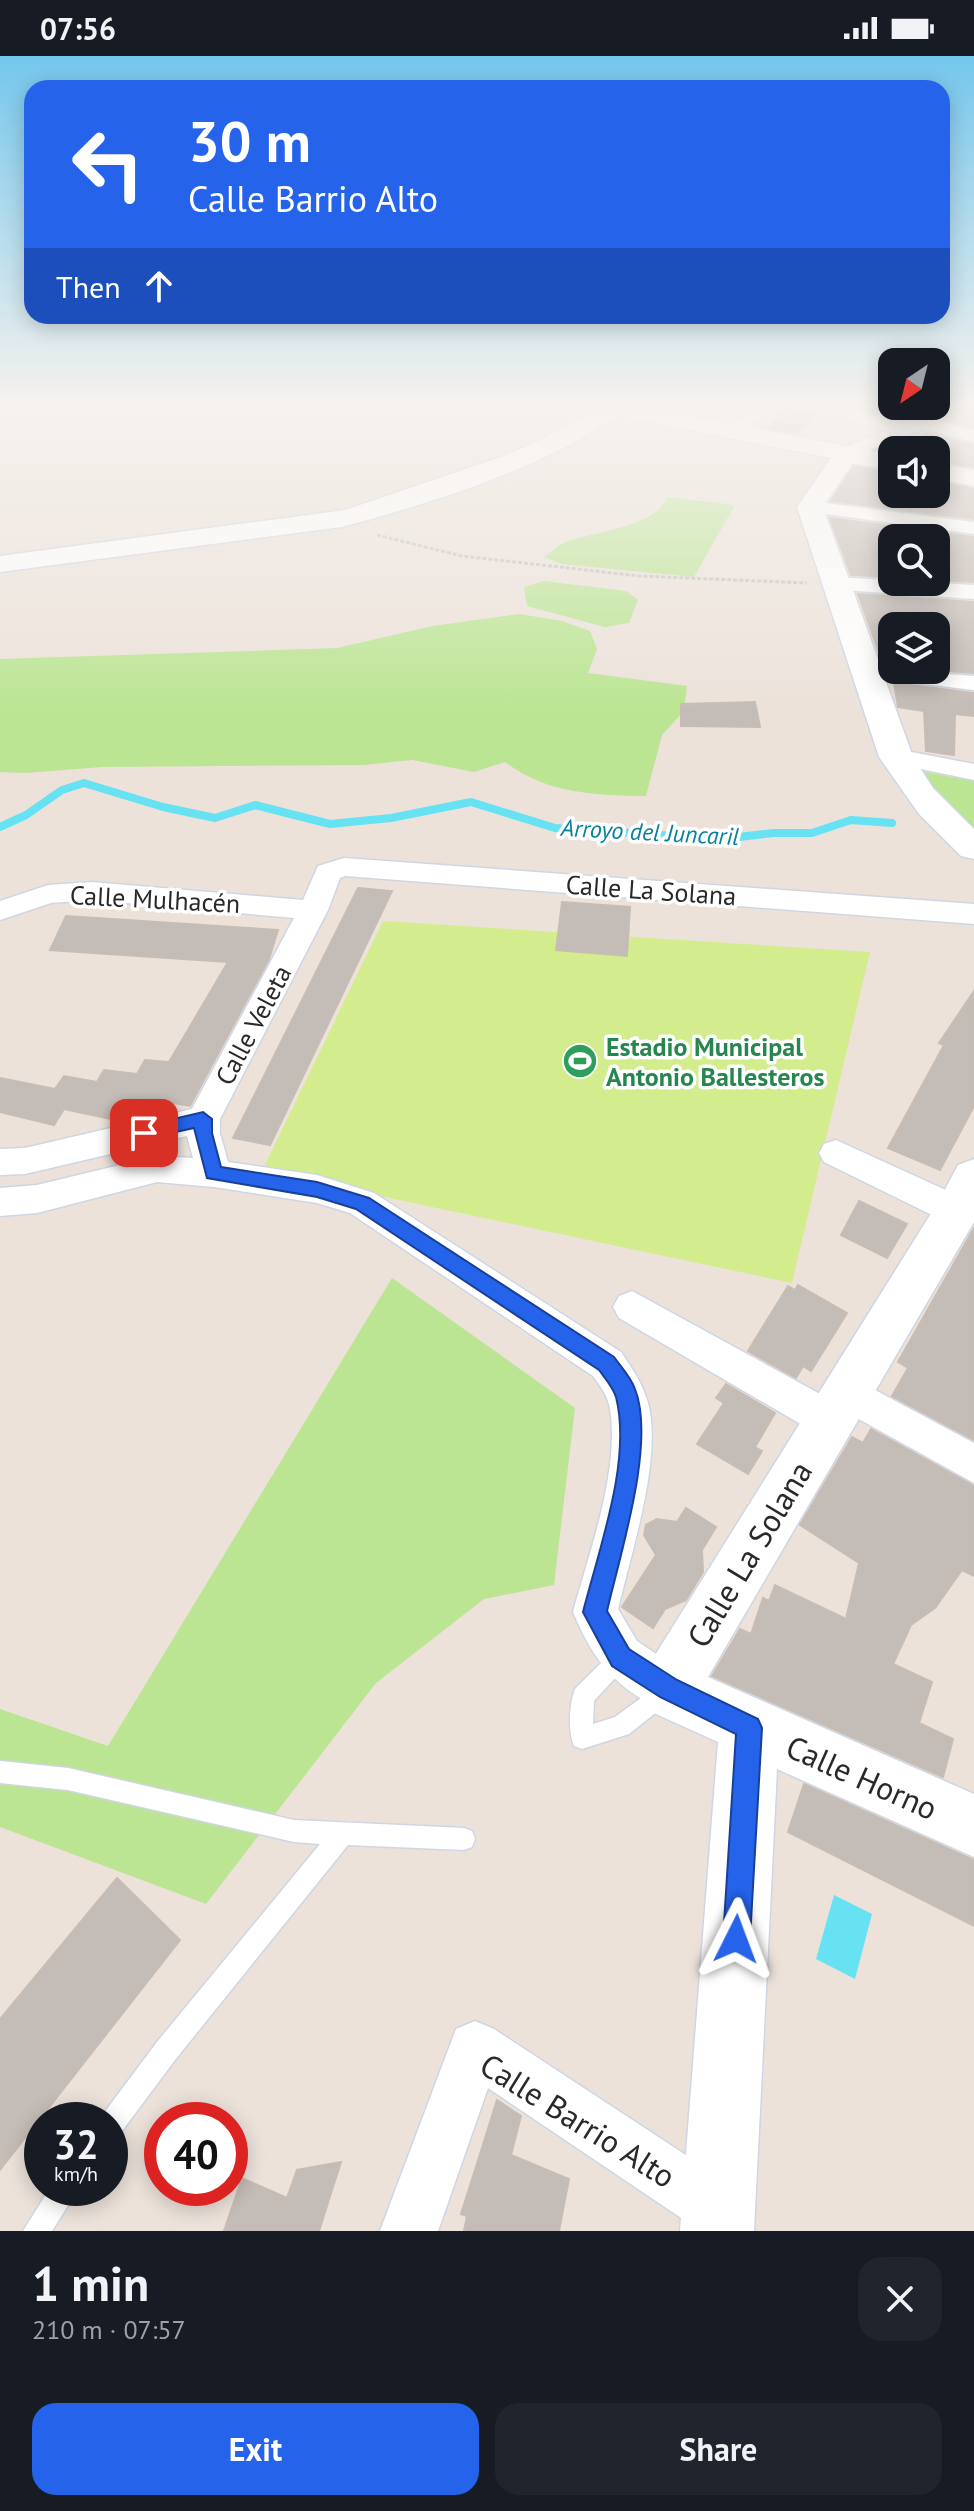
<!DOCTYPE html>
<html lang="en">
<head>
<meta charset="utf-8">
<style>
  body { margin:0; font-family:"PT Sans",sans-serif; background:#20242c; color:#f1f3f6; height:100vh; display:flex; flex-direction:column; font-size:30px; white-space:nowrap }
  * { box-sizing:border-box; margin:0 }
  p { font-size:26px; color:#9ea1a6 }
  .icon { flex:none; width:44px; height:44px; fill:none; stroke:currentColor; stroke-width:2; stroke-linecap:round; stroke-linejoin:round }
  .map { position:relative; height:2175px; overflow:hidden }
  .sheet { display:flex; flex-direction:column; background:#171b24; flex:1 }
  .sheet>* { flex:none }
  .top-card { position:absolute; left:24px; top:24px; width:926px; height:244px; border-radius:24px; box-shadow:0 4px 20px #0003; background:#2563eb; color:#fff; overflow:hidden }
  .needle { width:52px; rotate:215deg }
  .controls { position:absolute; left:878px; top:292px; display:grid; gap:16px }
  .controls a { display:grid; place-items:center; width:72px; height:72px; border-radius:16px; background:#171b24; box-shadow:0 4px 20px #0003; font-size:40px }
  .speed { position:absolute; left:24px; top:2046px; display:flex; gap:16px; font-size:40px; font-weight:700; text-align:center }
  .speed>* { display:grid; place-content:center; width:104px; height:104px; border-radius:50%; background:#171b24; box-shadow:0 4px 20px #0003; line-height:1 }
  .speed small { font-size:20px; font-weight:400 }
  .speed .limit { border:12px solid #d22; background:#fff; color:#111 }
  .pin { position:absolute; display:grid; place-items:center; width:68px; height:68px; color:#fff; margin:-34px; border-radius:16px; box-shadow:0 4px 12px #0006 }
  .me { position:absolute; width:88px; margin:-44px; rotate:3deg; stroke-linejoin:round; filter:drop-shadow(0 0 6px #0008) }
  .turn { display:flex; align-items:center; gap:28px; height:168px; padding:0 32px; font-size:36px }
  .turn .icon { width:104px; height:104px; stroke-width:2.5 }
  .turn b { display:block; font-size:56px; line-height:68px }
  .then { display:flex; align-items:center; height:76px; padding:0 32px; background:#0003; gap:16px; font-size:30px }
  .round { display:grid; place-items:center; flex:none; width:84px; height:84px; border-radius:24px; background:#20242c }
  .head { display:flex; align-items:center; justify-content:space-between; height:136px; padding:0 32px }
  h1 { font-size:48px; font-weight:600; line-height:60px }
  .button { display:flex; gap:16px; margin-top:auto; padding:16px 32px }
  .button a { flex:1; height:92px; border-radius:24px; background:#2563eb; color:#fff; font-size:32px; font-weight:600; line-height:92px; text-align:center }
  .button a+a { background:#20242c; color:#f1f3f6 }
  .status { display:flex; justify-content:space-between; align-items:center; height:56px; padding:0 40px; background:#171b24; direction:ltr }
  .status svg { height:22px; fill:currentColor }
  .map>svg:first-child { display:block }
  .green { fill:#bbe593 }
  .pitch { fill:#d3ed8e }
  .water { fill:#67e2f3 }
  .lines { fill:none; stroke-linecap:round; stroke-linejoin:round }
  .stream { stroke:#67e2f3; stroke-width:8 }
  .building { fill:#c4bcb7; stroke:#c7bdb4; stroke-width:2 }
  .lane-casing { stroke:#cfd6e3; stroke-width:3 }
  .street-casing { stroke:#cfd6e3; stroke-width:3 }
  .secondary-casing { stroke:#cfd6e3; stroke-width:3 }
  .path { stroke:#c3c3c3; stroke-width:3; stroke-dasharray:4 2; stroke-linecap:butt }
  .lane { fill:#fff; fill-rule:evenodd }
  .street { fill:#fff; fill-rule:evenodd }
  .secondary { fill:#fff; fill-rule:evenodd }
  .route { fill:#2563eb; stroke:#184099; stroke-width:2 }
  .labels { text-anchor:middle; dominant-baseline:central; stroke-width:7; stroke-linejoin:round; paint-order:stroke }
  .far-water-label { font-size:24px; font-style:italic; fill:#08809e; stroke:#fff }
  .street-label { font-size:26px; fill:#292929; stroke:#fff }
  .leisure-label { font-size:26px; font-weight:bold; fill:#27864d; stroke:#fff; text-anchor:start }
  .near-street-label { font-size:32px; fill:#292929; stroke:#fff }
</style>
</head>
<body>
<div class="status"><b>07:56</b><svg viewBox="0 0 49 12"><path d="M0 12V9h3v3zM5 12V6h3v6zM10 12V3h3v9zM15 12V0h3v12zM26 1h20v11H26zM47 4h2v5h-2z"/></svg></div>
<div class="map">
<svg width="974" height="2175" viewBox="0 0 974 2175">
  <rect width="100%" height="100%" fill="#ece2da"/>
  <g class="green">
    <path d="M 667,441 L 735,449 L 694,521 L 562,508 L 544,501 C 552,495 561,487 571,484 C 597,476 656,470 667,441 Z"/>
    <path d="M 544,525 L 626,535 L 638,544 L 629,567 L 605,571 L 527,550 L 524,531 Z"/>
    <path d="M 519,558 L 562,565 L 590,575 L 597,593 L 588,617 L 687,630 L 684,655 L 662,679 L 646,740 C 594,739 548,738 505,706 L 474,716 L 412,704 L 364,709 L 102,711 L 26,717 L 0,716 L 0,603 L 337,592 L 433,570 Z"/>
    <path d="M 925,716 L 974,725 L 974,776 L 933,738 L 920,717 Z"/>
    <path d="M 392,1222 L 575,1352 L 554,1529 L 484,1543 L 376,1627 L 206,1848 L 0,1771 L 0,1653 L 108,1690 Z"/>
  </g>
  <path class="pitch" d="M 383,865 L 870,896 L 792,1227 L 262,1115 Z"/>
  <path class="water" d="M 834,1839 L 872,1858 L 855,1923 L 816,1903 Z"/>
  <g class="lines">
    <path class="stream" d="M 0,771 L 26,759 L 62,734 L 84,727 L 163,751 L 215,762 L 255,749 L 330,768 L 391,762 L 471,746 L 555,772 L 720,783 L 774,777 L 812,777 L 851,764 L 892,767"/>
  </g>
  <g class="building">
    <path d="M 946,350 L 974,350 L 974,371 L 937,362 Z"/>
    <path d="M 785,352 L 814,357 L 797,377 L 769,372 Z"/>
    <path d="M 925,377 L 974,389 L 974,411 L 936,404 L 936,394 L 880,394 L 891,389 L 902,391 L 906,386 L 919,388 Z"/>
    <path d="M 854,410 L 892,418 L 892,438 L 936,438 L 936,426 L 974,433 L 974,463 L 831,445 Z"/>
    <path d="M 830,462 L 974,481 L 974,526 L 936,524 L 936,482 L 892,482 L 892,521 L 851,519 Z"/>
    <path d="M 858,538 L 974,546 L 974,617 L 933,614 L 936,614 L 936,570 L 892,570 L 892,607 L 882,605 Z"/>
    <path d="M 894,627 L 974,637 L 974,660 L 955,658 L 954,699 L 926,695 L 924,655 L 898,651 Z"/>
    <path d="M 755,646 L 760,671 L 681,670 L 681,648 Z"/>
    <path d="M 358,832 L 392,835 L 270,1089 L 233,1082 Z"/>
    <path d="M 562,846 L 630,851 L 627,900 L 556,894 Z"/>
    <path d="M 66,860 L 278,874 L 269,903 L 190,1050 L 145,1042 L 139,1051 L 120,1048 L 110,1063 L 64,1053 L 54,1069 L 0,1056 L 0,1022 L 55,1033 L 64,1020 L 97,1026 L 104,1014 L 137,1018 L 145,1004 L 169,1006 L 228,906 L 50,894 Z"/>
    <path d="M 974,935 L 974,1050 L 940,1114 L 888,1092 L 944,989 L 939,987 Z"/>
    <path d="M 859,1145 L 907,1168 L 887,1202 L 841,1179 Z"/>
    <path d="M 974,1172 L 974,1384 L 892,1340 L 908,1312 L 898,1306 Z"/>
    <path d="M 798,1229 L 847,1257 L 811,1315 L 803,1310 L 796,1322 L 748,1295 L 788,1230 L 795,1234 Z"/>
    <path d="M 726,1328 L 775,1357 L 755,1391 L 762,1395 L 748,1418 L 697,1388 L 724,1347 L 716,1342 Z"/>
    <path d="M 871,1373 L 974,1430 L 974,1520 L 962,1514 L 935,1552 L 911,1569 L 893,1608 L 932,1626 L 919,1667 L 953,1683 L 943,1721 L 712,1620 L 740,1573 L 751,1578 L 763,1542 L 769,1545 L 775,1529 L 846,1563 L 859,1507 L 800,1469 L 852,1381 L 863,1387 Z"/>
    <path d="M 686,1452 L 716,1471 L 702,1494 L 703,1516 L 686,1544 L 665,1553 L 653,1572 L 622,1551 L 656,1499 L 644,1479 L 646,1469 L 657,1463 L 677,1466 Z"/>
    <path d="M 804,1728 L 974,1804 L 974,1870 L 788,1776 Z"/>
    <path d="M 117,1822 L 180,1884 L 0,2114 L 0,1963 Z"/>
    <path d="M 497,2044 L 521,2060 L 511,2099 L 569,2123 L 559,2175 L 464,2175 L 467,2160 L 461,2158 Z"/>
    <path d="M 341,2106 L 319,2175 L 224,2175 L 242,2122 L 287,2142 L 297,2114 Z"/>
  </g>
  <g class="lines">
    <g class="lane-casing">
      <g id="lane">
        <path d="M 621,1590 L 628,1594 L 632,1601 L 628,1608 L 594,1645 L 593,1668 L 615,1661 L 660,1628 L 668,1631 L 671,1639 L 668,1647 L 629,1678 L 582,1693 L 574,1690 C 568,1675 569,1648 575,1633 L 614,1594 Z"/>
        <path d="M 0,1705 L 68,1712 L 294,1764 L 464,1772 L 472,1775 L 475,1783 L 472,1791 L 464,1794 L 348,1789 L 175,2004 L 119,2079 L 110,2083 L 110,2064 L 100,2064 L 101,2061 L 157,1986 L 320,1788 L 294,1786 L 68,1734 L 0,1727 Z"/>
        <path d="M 50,2132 L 79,2132 L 52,2175 L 23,2175 Z"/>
      </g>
    </g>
    <g class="street-casing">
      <g id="street">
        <path d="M 759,350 L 781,350 L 737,379 L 723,379 L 721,375 L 723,371 Z"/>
        <path d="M 820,350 L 847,350 L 901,368 L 913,363 L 924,350 L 943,350 L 932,364 L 974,374 L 974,386 L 922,373 L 846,404 L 839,402 L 836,398 L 839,394 L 885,375 L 823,354 Z"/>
        <path d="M 810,445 L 974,466 L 974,478 L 803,455 L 800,451 L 803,447 Z"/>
        <path d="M 836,521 L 974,529 L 974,543 L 828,533 L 825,528 L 828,523 Z"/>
        <path d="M 866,608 L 892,611 L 892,614 L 974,620 L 974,634 L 858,620 L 854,615 L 858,610 Z"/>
        <path d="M 896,693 L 974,708 L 974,724 L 887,706 L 883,701 L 887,696 Z"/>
        <path d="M 344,802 L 974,848 L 974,868 L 345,820 L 340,822 L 328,854 L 220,1063 L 220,1077 L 228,1106 L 317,1119 L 374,1137 L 621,1296 C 633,1314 644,1329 649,1351 C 661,1406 631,1498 618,1553 L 637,1585 L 684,1617 L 691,1633 L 684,1649 L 668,1656 C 616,1634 594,1606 573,1556 C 589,1497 620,1414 610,1353 C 608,1340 601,1331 593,1320 L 350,1157 L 317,1147 L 214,1131 L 157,1126 L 37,1157 L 0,1160 L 0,1132 L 37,1129 L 157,1100 L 193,1102 L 187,1080 L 25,1118 L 0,1119 L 0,1093 L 25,1092 L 192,1053 L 294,862 L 92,844 L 51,847 L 0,864 L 0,845 L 48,829 L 92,826 L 303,844 L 318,810 Z"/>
        <path d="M 836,1084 L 970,1145 L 974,1154 L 970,1165 L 957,1169 L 944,1165 L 824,1106 L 819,1097 L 824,1088 Z"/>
        <path d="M 632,1235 L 831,1344 L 827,1336 L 833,1324 L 847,1319 L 974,1387 L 974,1427 L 846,1356 L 850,1364 L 844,1377 L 830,1382 L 816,1377 L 619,1262 L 613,1251 L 619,1240 Z"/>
        <path d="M 475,1965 L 494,1973 L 739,2134 L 747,2154 L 739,2174 L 699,2174 L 488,2032 L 438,2175 L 380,2175 L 456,1973 Z"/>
      </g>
    </g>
    <g class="secondary-casing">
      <g id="secondary">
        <path d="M 600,350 L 640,350 L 892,399 L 892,415 L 853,407 L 823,451 L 913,701 L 933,732 L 974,773 L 974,803 L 961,800 L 919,758 L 879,701 L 797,451 L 831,402 L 617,360 C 543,411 450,441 364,465 L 342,471 L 0,516 L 0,500 L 345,454 L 501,401 L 545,382 Z"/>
        <path d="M 936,407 L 974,414 L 974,430 L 936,423 Z"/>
        <path d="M 974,1103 L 974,1166 L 708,1621 L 974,1738 L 974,1801 L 777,1713 L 754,2175 L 680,2175 L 718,1686 L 647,1654 L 638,1633 L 647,1612 L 940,1143 L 958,1109 Z"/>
      </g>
    </g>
    <path class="path" d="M 377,479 L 462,500 L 639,520 L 807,527"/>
    <use href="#lane" class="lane"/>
    <use href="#street" class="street"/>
    <use href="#secondary" class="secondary"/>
  </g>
  <linearGradient id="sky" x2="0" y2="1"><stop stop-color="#74c6ec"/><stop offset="0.53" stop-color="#f6f2ee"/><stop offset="1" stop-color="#f6f2ee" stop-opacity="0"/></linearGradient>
  <rect width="974" height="655" fill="url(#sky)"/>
  <path class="route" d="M 203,1056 L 212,1063 L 212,1077 L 221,1111 L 317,1126 L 369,1142 L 614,1301 C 621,1311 631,1321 635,1333 C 656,1387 620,1498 607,1555 L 629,1593 L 677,1624 L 758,1663 L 762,1672 L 750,1883 L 746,1892 L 736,1896 L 727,1892 L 723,1883 L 736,1678 L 660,1641 L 612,1610 L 583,1556 C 599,1493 632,1404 616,1341 C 613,1331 605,1322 599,1314 L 356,1153 L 317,1141 L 207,1122 L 194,1072 L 144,1083 L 135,1077 L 144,1070 Z"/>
  <defs>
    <g id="stadium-disc" transform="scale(1.8)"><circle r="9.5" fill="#2e9e5b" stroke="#fff"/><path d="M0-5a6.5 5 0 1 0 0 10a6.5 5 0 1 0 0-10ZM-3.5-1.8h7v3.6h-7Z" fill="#fff"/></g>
  </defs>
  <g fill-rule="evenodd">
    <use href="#stadium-disc" x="580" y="1005"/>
  </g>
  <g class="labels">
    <g class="far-water-label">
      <text transform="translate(650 776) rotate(3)">Arroyo del Juncaril</text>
    </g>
    <g class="street-label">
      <text transform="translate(651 834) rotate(4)">Calle La Solana</text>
      <text transform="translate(155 843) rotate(3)">Calle Mulhacén</text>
      <text transform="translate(253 969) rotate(-62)">Calle Veleta</text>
    </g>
    <g class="leisure-label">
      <text x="606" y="990">Estadio Municipal<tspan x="606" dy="30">Antonio Ballesteros</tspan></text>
    </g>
    <g class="near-street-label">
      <text transform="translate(749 1498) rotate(-59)">Calle La Solana</text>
      <text transform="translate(862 1721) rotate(24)">Calle Horno</text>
      <text transform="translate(578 2064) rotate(32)">Calle Barrio Alto</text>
    </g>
  </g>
</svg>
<div class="controls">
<a><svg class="needle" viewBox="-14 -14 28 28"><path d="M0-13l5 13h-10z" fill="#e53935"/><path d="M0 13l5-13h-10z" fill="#9ea1a6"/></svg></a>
<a><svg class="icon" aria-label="sound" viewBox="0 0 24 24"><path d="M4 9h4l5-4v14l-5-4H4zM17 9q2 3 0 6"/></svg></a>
<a><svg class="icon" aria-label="search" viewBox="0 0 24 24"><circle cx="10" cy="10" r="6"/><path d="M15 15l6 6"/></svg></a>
<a><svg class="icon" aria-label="layers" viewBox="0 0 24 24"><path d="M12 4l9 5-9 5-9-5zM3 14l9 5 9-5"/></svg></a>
</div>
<div class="speed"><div>32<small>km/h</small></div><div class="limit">40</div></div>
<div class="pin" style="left:144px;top:1077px;background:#d93025"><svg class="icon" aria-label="arrive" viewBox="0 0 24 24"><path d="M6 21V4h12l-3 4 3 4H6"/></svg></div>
<svg class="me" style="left:736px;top:1883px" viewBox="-20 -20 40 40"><path d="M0-17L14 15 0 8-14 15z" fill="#2563eb" stroke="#fff" stroke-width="4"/></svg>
<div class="top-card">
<div class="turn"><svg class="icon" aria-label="left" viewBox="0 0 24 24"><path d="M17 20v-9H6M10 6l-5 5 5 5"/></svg><div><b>30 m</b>Calle Barrio Alto</div></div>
<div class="then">Then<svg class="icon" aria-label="ahead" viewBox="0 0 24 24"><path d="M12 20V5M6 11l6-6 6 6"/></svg></div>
</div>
</div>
<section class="sheet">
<div class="head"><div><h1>1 min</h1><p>210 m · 07:57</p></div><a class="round"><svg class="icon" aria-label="close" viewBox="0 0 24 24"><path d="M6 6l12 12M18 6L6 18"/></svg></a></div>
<div class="button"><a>Exit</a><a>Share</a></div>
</section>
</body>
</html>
